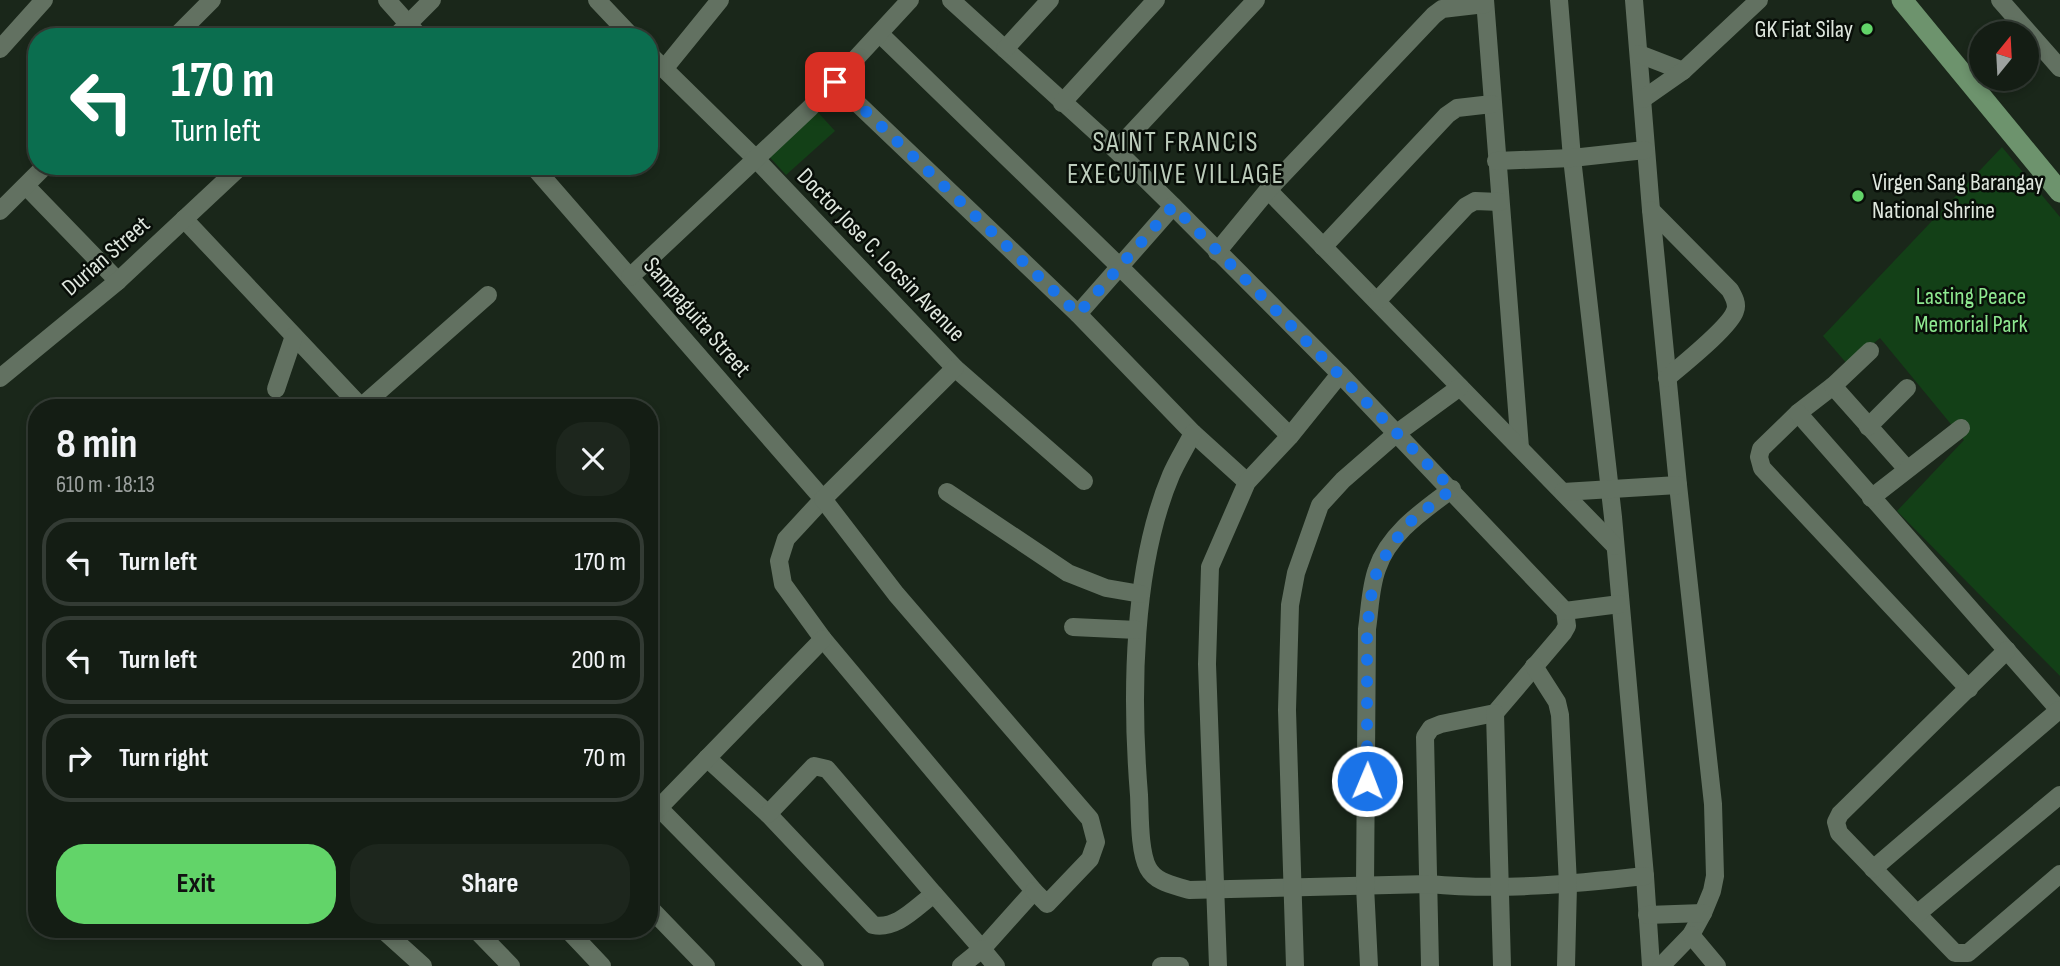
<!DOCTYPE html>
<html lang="en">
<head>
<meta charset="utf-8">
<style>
  body { margin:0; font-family:"Sofia Sans Condensed",sans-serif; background:#1d261d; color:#f1f3f6; height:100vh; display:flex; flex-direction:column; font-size:26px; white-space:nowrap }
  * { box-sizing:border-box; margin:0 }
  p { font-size:23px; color:#9da2a0 }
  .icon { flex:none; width:38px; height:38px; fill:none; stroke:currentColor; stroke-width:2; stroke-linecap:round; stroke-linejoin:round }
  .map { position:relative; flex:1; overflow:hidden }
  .side { position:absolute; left:28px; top:399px; width:630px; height:539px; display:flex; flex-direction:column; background:#141d14; border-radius:28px; box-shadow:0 4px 10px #0003,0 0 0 2px #333b34 }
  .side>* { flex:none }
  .hud { position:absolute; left:28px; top:28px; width:630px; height:147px; border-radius:28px; box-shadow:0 4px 10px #0003,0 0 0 2px #333b34; background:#0b6e4f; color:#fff; overflow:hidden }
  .needle { width:46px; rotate:18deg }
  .controls { position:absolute; left:1969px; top:21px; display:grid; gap:14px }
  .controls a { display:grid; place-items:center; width:70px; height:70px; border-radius:50%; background:#141d14; box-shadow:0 4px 10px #0003,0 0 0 2px #333b34; font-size:35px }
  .pin { position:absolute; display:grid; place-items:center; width:60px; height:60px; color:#fff; margin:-30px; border-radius:14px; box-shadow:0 4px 10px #0006 }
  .me { position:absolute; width:77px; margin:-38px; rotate:1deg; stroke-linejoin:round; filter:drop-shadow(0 0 5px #0008) }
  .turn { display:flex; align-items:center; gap:24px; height:147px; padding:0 28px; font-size:32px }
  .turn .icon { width:91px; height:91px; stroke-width:2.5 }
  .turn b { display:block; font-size:49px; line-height:60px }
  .round { display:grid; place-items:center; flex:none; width:74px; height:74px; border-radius:28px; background:#1d261d }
  .summary { display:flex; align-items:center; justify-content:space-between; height:119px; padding:0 28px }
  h1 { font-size:42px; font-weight:700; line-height:52px }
  .cta { display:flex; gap:14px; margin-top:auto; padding:14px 28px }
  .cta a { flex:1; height:80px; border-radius:28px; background:#62d469; color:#111; font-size:28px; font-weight:700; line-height:80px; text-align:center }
  .cta a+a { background:#1d261d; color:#f1f3f6 }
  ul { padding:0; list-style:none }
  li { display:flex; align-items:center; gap:21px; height:88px; margin:0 14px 10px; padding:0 14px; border:4px solid #333b34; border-radius:28px }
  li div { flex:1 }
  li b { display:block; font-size:26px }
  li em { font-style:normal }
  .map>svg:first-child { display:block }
  .green { fill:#134017 }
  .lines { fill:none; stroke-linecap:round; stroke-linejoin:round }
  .minor { stroke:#627161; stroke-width:18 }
  .major { stroke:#6d936d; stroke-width:21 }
  .route { stroke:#1a73e8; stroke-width:12; stroke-dasharray:0 21.6 }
  .poi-dot { fill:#62d469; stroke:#080e08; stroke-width:2.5 }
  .labels { text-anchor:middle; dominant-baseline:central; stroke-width:5; stroke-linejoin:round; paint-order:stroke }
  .poi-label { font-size:24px; fill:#dfe7de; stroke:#080e08; text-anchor:end }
  .street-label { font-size:24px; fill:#dfe7de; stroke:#080e08 }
  .park-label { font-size:24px; fill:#8ee890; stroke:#080e08 }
  .quarter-label { font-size:28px; letter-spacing:2px; fill:#bcccbb; stroke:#080e08 }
</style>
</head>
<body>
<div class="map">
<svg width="2060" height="966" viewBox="0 0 2060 966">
  <rect width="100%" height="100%" fill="#1a271a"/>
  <g class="green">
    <path d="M 815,109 L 835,131 L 786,175 L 766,153 Z"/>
    <path d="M 2002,147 L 2060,217 L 2060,676 L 1897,511 L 1964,440 L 1880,338 L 1848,365 L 1823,336 Z"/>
  </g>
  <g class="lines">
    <g class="minor">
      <path d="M 387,0 L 420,37"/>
      <path d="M 597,0 L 632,37"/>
      <path d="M 951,0 L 1116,150 L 1173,206 L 1340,374 L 1565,611 L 1567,626 L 1563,633 L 1495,713 L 1441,724 L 1431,728 L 1425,737 L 1430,966"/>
      <path d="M 1485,0 L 1520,448"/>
      <path d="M 1559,0 L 1572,158 L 1613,517 L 1645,876 L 1651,966"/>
      <path d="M 1634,0 L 1651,210 L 1678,485 L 1713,804 L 1715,876 L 1712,891 L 1703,913 L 1691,935 L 1661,966"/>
      <path d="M 2000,0 L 2060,68"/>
      <path d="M 880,34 L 1119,266 L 1290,436"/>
      <path d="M 175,37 L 212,0"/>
      <path d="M 395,37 L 432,0"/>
      <path d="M 0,49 L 44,0"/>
      <path d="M 1005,49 L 1050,0"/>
      <path d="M 649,54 L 755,158 L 955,368 L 1084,481"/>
      <path d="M 1639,54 L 1683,71"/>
      <path d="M 664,69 L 720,0"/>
      <path d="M 835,82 L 1078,314 L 1193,433 L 1247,482"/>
      <path d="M 1643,99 L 1683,71 L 1759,0"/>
      <path d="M 1062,103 L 1156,0"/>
      <path d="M 1116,150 L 1256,0"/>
      <path d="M 1496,161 L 1572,158 L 1645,150"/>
      <path d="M 533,166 L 823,499 L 786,539 L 779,561 L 783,584 L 823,639 L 1034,891 L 982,949 L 934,894 C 916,907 897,930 873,925 L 768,814 L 707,758"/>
      <path d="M 26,186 L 118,281"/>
      <path d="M 1268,190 L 1615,546"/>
      <path d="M 1651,210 L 1730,290 C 1734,297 1738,304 1735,311 C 1730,327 1682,365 1667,378"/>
      <path d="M 0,211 L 45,166"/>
      <path d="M 184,219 L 362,408"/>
      <path d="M 1323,247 L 1447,115 L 1457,108 L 1492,104"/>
      <path d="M 1217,252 L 1268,190 L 1434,15 L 1442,9 L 1485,4"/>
      <path d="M 630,277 L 810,108 L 910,0"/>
      <path d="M 1377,301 L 1466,206 L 1475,201 L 1500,202"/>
      <path d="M 1078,314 L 1173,206"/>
      <path d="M 1870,351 L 1833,386 L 1798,413 L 1761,449 L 1759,457 L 1762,468 L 1969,689"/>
      <path d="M 955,368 L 823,499 L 896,594 L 1090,819 L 1096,842 L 1090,859 L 1047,904 L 1034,891"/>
      <path d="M 0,378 L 118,281 L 241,166"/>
      <path d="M 1833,386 L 1906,468"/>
      <path d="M 276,389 L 294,336"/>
      <path d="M 361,407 L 488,295"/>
      <path d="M 1798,413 L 2060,711"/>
      <path d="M 1868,427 L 1907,388"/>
      <path d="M 1193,433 C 1186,447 1177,461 1171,475 C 1132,567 1131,696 1139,795 C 1140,814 1139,851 1148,868 C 1156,883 1174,885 1189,890 L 1429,884 C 1501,891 1573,884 1645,876"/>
      <path d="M 947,492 L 1068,573 L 1106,588 L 1141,594"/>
      <path d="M 1563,492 L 1678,485"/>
      <path d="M 1871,498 L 1961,428"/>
      <path d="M 1565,611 L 1620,604"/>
      <path d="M 1073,627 L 1137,630"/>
      <path d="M 2007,650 L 1840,814 L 1836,822 L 1839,833 L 1955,953 L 1968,953 L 2060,874"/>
      <path d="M 1534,666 L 1557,702 L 1560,715 L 1568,885 L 1566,966"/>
      <path d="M 1495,713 L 1502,966"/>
      <path d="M 659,808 L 815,966"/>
      <path d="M 768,814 L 814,766 L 827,769 L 934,894"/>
      <path d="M 649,818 L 823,639"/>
      <path d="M 1873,869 L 2059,710"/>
      <path d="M 649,907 L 706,966"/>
      <path d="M 1917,914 L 2060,795"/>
      <path d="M 1647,915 L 1703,913"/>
      <path d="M 382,929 L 423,966"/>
      <path d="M 475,929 L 511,966"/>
      <path d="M 567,929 L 602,966"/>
      <path d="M 1691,935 L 1717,966"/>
      <path d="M 961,966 L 982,949 L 996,966"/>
      <path d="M 1161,966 L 1180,966"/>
      <path d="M 1218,966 L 1207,664 L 1210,567 L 1247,482 L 1290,436 L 1340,374"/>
      <path d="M 1295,966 L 1287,710 L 1290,605 L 1296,573 L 1320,505 L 1343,480 L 1397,433 L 1460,387"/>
      <path d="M 1369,966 L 1365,886 L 1367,629 C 1370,609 1370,588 1377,569 C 1389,533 1423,511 1452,489"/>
    </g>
    <path class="major" d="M 1902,0 L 2060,192"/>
  </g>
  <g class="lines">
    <path class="route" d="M 835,82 L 1078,314 L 1173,206 L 1452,489 L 1406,525 L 1378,567 L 1372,590 L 1367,629 L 1367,781"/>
  </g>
  <g class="poi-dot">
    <circle cx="1867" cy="29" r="7"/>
    <circle cx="1858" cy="196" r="7"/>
  </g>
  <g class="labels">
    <g class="poi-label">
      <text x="1853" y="29">GK Fiat Silay</text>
      <text x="1872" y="182" text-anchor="start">Virgen Sang Barangay<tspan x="1872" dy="28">National Shrine</tspan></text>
    </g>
    <g class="street-label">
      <text transform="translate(881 255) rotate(46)">Doctor Jose C. Locsin Avenue</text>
      <text transform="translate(106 256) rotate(-41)">Durian Street</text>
      <text transform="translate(697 317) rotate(49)">Sampaguita Street</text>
    </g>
    <g class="park-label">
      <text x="1971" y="296">Lasting Peace<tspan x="1971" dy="28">Memorial Park</tspan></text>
    </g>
    <g class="quarter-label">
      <text x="1176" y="142">SAINT FRANCIS<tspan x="1176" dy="32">EXECUTIVE VILLAGE</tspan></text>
    </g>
  </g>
</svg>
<div class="controls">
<a><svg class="needle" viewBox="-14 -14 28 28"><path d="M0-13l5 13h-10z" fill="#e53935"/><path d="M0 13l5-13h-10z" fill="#9da2a0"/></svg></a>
</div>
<div class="pin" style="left:835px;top:82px;background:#d93025"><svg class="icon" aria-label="arrive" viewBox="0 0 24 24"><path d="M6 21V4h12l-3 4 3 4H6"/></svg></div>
<svg class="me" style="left:1367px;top:781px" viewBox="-20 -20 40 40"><circle r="17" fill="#1a73e8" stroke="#fff" stroke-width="3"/><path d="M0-11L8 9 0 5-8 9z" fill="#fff"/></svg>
<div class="hud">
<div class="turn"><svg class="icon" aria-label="left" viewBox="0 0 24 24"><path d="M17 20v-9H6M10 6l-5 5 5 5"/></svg><div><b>170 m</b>Turn left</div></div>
</div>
<section class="side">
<div class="summary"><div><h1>8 min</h1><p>610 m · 18:13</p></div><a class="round"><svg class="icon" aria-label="close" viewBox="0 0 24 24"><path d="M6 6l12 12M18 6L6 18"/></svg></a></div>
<ul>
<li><svg class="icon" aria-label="left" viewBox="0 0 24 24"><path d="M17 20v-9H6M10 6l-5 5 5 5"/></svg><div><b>Turn left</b></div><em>170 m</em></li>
<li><svg class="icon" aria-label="left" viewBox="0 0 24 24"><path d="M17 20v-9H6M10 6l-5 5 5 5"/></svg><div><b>Turn left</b></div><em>200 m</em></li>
<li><svg class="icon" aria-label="right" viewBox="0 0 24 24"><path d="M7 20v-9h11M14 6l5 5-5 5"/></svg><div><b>Turn right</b></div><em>70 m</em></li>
</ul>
<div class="cta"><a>Exit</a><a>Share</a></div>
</section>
</div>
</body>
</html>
